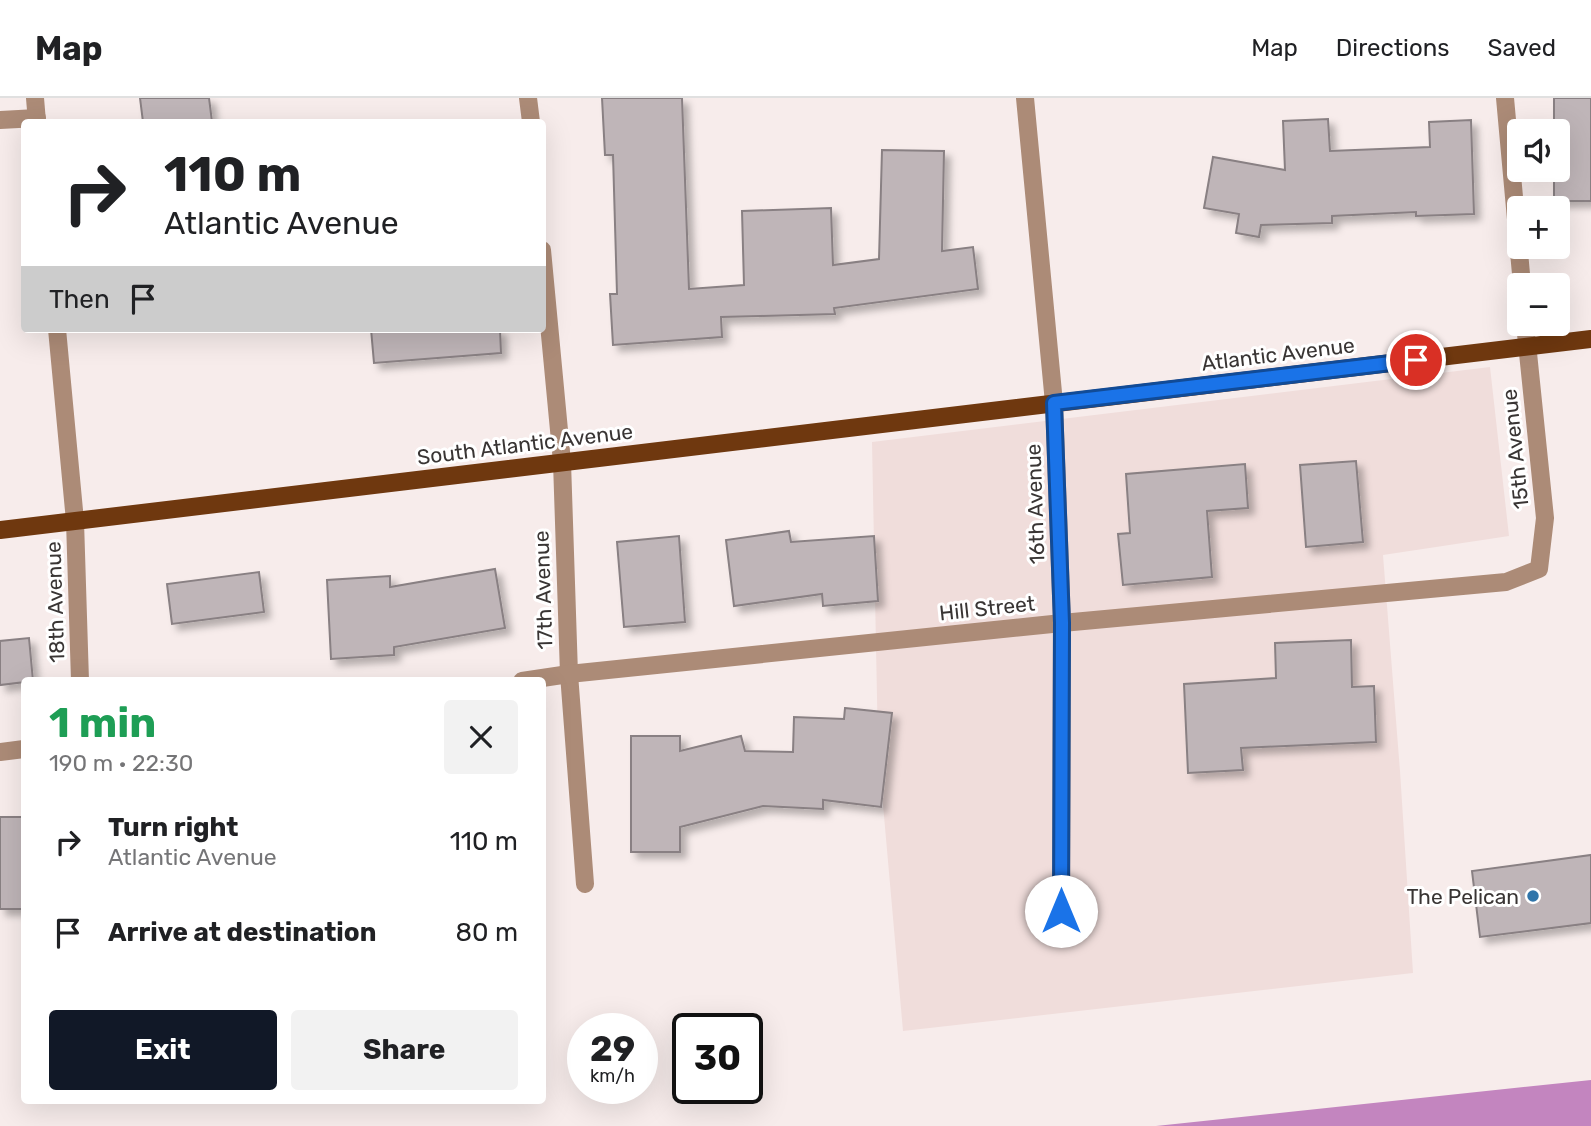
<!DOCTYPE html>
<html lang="en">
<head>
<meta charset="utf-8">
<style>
  body { margin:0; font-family:Rubik,sans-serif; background:#f2f2f2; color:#202124; height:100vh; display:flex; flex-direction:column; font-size:26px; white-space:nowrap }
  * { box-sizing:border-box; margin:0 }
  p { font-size:23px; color:#757577 }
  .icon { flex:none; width:38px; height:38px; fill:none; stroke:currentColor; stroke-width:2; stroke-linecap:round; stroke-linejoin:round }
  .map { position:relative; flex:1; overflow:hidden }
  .sheet { position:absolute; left:21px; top:579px; width:525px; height:427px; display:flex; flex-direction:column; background:#fff; border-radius:7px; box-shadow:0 7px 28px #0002 }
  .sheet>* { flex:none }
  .banner { position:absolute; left:21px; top:21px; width:525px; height:214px; border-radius:7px; box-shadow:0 7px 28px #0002; background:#fff; color:#202124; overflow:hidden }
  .tools { position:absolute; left:1507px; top:21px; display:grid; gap:14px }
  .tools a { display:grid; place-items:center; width:63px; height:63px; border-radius:7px; background:#fff; box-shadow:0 7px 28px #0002; font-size:35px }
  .speed { position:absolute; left:567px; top:915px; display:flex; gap:14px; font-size:35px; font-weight:700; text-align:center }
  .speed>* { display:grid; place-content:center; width:91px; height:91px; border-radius:50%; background:#fff; box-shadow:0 7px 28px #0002; line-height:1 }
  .speed small { font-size:18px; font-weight:400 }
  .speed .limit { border:4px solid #111; border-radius:10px; background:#fff; color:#111 }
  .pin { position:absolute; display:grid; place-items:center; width:60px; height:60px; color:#fff; margin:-30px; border:4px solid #fff; border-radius:50%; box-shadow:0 2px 7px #0007 }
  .me { position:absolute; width:77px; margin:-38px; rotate:0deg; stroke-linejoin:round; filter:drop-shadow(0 0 5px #0008) }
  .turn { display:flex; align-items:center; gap:24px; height:147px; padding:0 28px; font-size:32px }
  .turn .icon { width:91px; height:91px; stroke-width:2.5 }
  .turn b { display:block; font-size:49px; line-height:60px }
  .then { display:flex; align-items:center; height:66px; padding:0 28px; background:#0003; gap:14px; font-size:26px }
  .round { display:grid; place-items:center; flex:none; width:74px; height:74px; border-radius:7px; background:#f2f2f2 }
  .summary { display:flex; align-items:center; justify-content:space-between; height:119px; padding:0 28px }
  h1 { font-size:42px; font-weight:700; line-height:52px; color:#1e9e55 }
  .primary-button { display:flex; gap:14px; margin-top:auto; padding:14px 28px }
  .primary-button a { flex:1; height:80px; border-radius:7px; background:#111827; color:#fff; font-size:28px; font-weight:700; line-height:80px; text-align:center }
  .primary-button a+a { background:#f2f2f2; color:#202124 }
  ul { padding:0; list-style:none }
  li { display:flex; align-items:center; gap:21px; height:91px; padding:0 28px }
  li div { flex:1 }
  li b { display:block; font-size:26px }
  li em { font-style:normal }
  header { display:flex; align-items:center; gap:42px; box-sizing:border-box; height:98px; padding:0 35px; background:#fff; border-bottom:2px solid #e0e0e0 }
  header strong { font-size:33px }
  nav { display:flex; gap:38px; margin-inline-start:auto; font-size:24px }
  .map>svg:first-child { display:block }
  .built { fill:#f0dddb }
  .water { fill:#c385bf }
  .building { fill:#bfb5b8; stroke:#898083; stroke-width:2; filter:url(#shadow) }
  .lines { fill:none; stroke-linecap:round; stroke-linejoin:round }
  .minor { stroke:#ac8b77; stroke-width:18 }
  .major { stroke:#6f380f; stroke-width:18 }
  .route-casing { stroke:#114b97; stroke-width:18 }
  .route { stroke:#1a73e8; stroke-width:12 }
  .poi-dot { fill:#3075aa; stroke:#fff; stroke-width:2.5 }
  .labels { text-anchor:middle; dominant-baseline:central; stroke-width:6; stroke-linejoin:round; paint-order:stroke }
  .street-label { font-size:21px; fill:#393534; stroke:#fff }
  .poi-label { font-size:21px; fill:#393534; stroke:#fff; text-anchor:end }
</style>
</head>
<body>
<header>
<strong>Map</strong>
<nav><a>Map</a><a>Directions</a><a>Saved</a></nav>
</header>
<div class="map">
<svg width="1591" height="1028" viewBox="0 0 1591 1028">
  <defs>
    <filter id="shadow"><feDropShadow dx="6" dy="6" stdDeviation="3.5" flood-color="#0004"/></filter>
  </defs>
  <rect width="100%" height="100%" fill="#f7eceb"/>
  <path class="built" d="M 1490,269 L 1509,438 L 1383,457 L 1400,673 L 1413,875 L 903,933 L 878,650 L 872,344 Z"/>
  <path class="water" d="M 1591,982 L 1591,1028 L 1156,1028 Z"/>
  <g class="building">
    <path d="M 140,0 L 209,0 L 212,24 L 143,24 Z"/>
    <path d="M 602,0 L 682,0 L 689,191 L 744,187 L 742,113 L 831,110 L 833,167 L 879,161 L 882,52 L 944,53 L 942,153 L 973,149 L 978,191 L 834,210 L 835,216 L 721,219 L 722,239 L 613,247 L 610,196 L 617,196 L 613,57 L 605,57 Z"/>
    <path d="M 1554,0 L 1591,0 L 1591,103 L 1554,103 L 1554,72 L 1558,72 L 1558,33 L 1554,33 Z"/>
    <path d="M 1328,21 L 1330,53 L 1430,49 L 1429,24 L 1471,22 L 1474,116 L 1416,118 L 1416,114 L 1332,118 L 1332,125 L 1261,127 L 1259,139 L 1236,135 L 1239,116 L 1204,110 L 1213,59 L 1285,72 L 1283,23 Z"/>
    <path d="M 371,231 L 500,231 L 501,255 L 374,265 Z"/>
    <path d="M 1356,363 L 1363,444 L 1306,449 L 1300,367 Z"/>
    <path d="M 1245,366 L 1248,410 L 1207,413 L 1212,479 L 1123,487 L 1118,436 L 1130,435 L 1126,376 Z"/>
    <path d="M 789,433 L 791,444 L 874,438 L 878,503 L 823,508 L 822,496 L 734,508 L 726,442 Z"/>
    <path d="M 679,438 L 685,524 L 624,529 L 617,444 Z"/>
    <path d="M 495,471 L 505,530 L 394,549 L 394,557 L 331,561 L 327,482 L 390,478 L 390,489 Z"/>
    <path d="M 259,474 L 264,514 L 172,526 L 167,486 Z"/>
    <path d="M 29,540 L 33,583 L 0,587 L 0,543 Z"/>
    <path d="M 1351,542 L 1352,589 L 1374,588 L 1376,644 L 1241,650 L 1243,672 L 1188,675 L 1184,586 L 1276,580 L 1275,545 Z"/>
    <path d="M 845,610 L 892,615 L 881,709 L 823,702 L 823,711 L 763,708 L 680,729 L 680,754 L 631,754 L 631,638 L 680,638 L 680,653 L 741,638 L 745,653 L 793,654 L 794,619 L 844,621 Z"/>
    <rect x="0" y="719" width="24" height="92"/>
    <path d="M 1591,757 L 1591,825 L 1480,839 L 1472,773 Z"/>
  </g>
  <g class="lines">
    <g class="minor">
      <path d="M 35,0 L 37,24"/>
      <path d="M 528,0 L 531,24"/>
      <path d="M 1025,0 L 1054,305 L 1062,525 L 1061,813"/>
      <path d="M 1505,0 L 1522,187"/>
      <path d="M 0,22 L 37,20"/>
      <path d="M 542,152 L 562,364 L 569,576 L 585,786"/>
      <path d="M 57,231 L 75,423 L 80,583"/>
      <path d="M 522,583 L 569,576 L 1062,525 L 1506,484 L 1539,471 L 1545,420 L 1525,226"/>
      <path d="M 0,654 L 24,651"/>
    </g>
    <path class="major" d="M 0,432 L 1591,241"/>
  </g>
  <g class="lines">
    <g class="route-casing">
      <path id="route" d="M 1061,813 L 1062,525 L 1054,305 L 1416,262"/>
    </g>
    <use href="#route" class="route"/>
  </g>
  <circle class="poi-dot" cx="1533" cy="798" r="7"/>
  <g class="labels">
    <g class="street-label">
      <text transform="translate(1278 256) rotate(-7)">Atlantic Avenue</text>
      <text transform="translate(525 346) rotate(-7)">South Atlantic Avenue</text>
      <text transform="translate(1515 351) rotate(-96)">15th Avenue</text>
      <text transform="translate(1035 406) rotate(-92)">16th Avenue</text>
      <text transform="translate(543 492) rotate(-92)">17th Avenue</text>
      <text transform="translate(55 504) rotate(-92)">18th Avenue</text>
      <text transform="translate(987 510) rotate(-6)">Hill Street</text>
    </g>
    <g class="poi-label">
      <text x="1519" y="798">The Pelican</text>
    </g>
  </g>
</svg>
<div class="tools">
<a><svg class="icon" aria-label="sound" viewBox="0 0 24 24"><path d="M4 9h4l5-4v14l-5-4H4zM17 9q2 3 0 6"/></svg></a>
<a>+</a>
<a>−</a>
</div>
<div class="speed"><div>29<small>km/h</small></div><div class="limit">30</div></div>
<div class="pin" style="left:1416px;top:262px;background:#d93025"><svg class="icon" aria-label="arrive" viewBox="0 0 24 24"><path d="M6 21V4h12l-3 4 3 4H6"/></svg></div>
<svg class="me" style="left:1061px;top:813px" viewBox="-20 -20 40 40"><circle r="19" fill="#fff"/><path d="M0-13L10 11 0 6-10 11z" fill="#1a73e8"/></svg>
<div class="banner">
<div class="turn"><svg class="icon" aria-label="right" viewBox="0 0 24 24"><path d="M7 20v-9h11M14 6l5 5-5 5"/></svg><div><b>110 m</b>Atlantic Avenue</div></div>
<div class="then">Then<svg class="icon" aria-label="arrive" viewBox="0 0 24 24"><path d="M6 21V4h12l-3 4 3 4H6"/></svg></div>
</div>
<section class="sheet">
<div class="summary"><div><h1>1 min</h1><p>190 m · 22:30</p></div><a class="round"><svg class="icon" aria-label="close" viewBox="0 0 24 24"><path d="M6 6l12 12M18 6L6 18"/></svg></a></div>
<ul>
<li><svg class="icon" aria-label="right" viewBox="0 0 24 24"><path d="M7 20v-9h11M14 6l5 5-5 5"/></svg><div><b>Turn right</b><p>Atlantic Avenue</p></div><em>110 m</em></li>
<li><svg class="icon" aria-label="arrive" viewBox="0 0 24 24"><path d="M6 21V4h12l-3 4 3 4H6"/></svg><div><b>Arrive at destination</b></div><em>80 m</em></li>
</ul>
<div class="primary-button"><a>Exit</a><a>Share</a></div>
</section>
</div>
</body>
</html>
